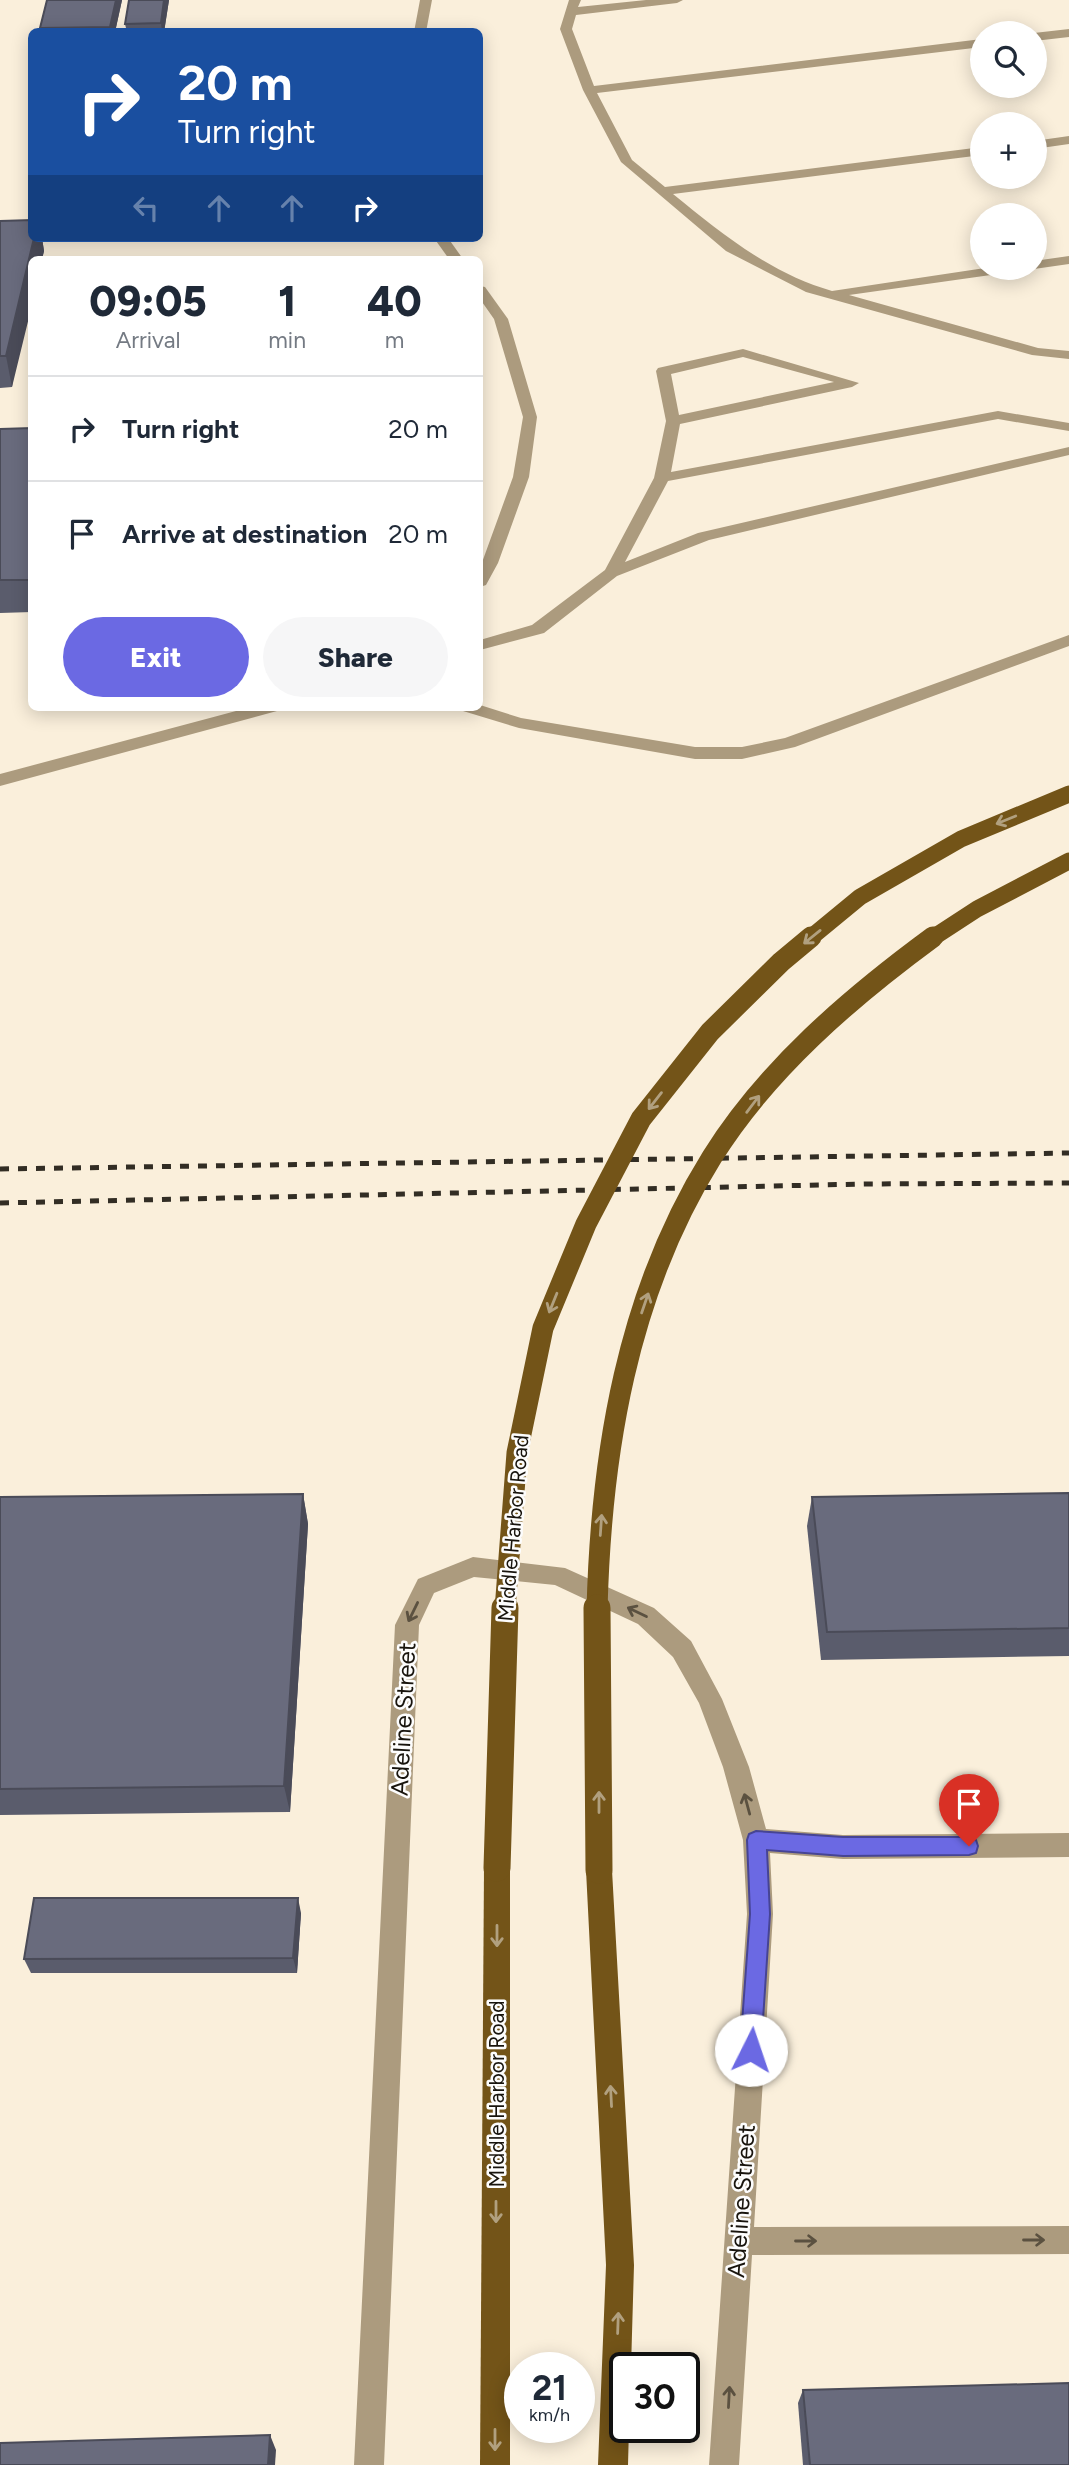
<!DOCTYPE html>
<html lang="en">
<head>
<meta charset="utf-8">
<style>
  body { margin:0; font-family:Figtree,sans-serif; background:#f6f6f7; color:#1f2937; height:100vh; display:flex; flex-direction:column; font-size:26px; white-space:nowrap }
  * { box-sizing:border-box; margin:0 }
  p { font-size:23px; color:#747a83 }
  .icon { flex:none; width:38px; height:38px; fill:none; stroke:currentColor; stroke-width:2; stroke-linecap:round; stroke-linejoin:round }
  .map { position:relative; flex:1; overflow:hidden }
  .drawer { position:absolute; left:28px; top:256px; width:455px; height:455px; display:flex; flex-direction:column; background:#fff; border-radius:10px; box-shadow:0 4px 18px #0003 }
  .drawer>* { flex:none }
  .guide { position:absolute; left:28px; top:28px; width:455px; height:214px; border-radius:10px; box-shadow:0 4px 18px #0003; background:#1a4fa0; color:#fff; overflow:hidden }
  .buttons { position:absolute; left:970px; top:21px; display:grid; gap:14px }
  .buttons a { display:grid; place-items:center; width:77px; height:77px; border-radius:50%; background:#fff; box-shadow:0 4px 18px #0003; font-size:35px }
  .speed { position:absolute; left:504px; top:2352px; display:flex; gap:14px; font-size:35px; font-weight:700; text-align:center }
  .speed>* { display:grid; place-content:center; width:91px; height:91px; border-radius:50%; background:#fff; box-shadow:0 4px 18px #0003; line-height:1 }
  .speed small { font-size:18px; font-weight:400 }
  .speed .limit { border:4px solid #111; border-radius:10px; background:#fff; color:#111 }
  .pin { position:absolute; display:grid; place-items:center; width:60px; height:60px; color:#fff; margin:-72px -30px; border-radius:50% 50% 50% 0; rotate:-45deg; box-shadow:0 0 7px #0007 }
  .pin .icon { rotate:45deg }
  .me { position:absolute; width:77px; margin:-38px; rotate:4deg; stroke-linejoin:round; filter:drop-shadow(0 0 5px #0008) }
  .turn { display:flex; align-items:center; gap:24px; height:147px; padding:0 35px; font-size:32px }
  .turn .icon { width:91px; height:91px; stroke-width:2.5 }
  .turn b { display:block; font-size:49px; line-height:60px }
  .lanes { display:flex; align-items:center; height:66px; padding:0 35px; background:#0003; justify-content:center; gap:35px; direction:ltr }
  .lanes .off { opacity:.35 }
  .eta { display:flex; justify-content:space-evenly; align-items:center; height:119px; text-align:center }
  .eta b { font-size:42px; font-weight:800; line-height:49px }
  .button { display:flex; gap:14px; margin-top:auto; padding:14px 35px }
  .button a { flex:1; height:80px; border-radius:42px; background:#6b69e3; color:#fff; font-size:28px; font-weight:800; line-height:80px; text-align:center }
  .button a+a { background:#f6f6f7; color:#1f2937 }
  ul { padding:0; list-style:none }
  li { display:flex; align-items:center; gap:21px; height:105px; padding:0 35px; border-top:2px solid #e0e1e3 }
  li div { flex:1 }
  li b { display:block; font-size:26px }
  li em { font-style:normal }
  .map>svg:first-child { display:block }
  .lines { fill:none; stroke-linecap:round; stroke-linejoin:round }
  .minor { fill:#ac9b7e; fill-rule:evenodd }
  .major { fill:#735418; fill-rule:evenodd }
  .rail { stroke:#322d24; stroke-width:5; stroke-dasharray:9 9; stroke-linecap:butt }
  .major-bridge-far2 { stroke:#735418; stroke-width:17 }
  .major-bridge-far1 { stroke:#735418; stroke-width:21 }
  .major-bridge { stroke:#735418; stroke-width:27 }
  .wall { fill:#5a5c6c }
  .shaded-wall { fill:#4a4b58 }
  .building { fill:#696b7d; stroke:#4a4b58; stroke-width:2 }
  .oneway { stroke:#b1a07f }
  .oneway2 { stroke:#5b5140 }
  .route { fill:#6b69e3; stroke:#464494; stroke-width:2 }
  .labels { text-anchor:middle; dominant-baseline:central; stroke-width:5; stroke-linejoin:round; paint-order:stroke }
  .street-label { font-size:21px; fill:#18140d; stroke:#fdfdfd }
  .near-street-label { font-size:24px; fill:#18140d; stroke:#fdfdfd }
</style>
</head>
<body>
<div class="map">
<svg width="1069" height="2465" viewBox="0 0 1069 2465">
  <rect width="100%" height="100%" fill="#faefdb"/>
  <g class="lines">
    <g class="minor">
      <path d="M 420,0 L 432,0 L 426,32 L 414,32 Z"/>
      <path d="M 569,0 L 581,0 L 578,7 L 646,0 L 683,0 L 677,3 L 576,15 L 572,29 L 594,86 L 982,39 L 982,47 L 597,93 L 632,160 L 665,187 L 982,147 L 982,155 L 673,194 C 721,233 771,274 832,291 L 985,268 L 1019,268 L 1012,272 L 849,295 L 1038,348 L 1069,351 L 1069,359 L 1032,355 L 806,292 L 726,251 L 621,162 L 583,90 L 560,29 Z"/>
      <path d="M 1069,29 L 1069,37 L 1034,41 L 1034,33 Z"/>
      <path d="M 1069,136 L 1069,144 L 1034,149 L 1034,141 Z"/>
      <path d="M 434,238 L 448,238 L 463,259 L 449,259 Z"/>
      <path d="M 1069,256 L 1069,264 L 1034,269 L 1029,268 L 1034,268 L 1034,261 Z"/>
      <path d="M 480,286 L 485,287 L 508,319 L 537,417 L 529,477 L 498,563 L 486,585 L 480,587 L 480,568 L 513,477 L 523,417 L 494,319 L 480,299 Z"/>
      <path d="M 743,349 L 859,383 L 852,387 L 680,424 L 671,472 L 998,411 L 1069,423 L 1069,431 L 998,419 L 668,481 L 625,562 L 698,533 L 1069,447 L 1069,455 L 709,540 L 617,576 L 544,633 L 480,650 L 480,640 L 532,625 L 605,570 L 654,478 L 666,421 L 656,371 L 658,368 ZM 743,357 L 834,382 L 679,415 L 671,374 Z"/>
      <path d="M 1069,635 L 1069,646 L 795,747 L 742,759 L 695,759 L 519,728 L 463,711 L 461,707 L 480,705 L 521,718 L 695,747 L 742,747 L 785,738 Z"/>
      <path d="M 251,707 L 279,707 L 277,711 L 0,786 L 0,774 Z"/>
      <path d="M 473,1557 L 565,1568 L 654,1608 L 691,1641 L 722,1699 L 749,1767 L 766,1829 L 843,1835 L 1069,1833 L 1069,1857 L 843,1859 L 770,1853 L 773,1914 L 754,2227 L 1069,2226 L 1069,2254 L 752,2255 L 739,2465 L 709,2465 L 747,1914 L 743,1840 L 723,1767 L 699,1703 L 673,1657 L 638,1624 L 555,1585 L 474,1577 L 434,1593 L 419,1625 L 384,2465 L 354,2465 L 395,1625 L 418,1579 Z"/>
    </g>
    <g class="major">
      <path d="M 497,1856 L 506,1859 L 510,1868 L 510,2465 L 480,2465 L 484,1868 L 488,1859 Z"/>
      <path d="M 599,1858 L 608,1861 L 612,1870 L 634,2265 L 631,2368 L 625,2368 L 625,2427 L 629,2427 L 628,2465 L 598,2465 L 606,2265 L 586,1870 L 590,1861 Z"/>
    </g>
    <g class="rail">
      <path d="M 0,1169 L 1069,1153"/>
      <path d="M 0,1203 L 865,1184 L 1069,1183"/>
    </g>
    <g class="major-bridge-far2">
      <path d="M 809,939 L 860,897 L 961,839 L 1069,794"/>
      <path d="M 931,939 L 977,909 L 1069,861"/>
    </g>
    <g class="major-bridge-far1">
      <path d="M 505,1610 L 517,1453 L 543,1328 L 586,1224 L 641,1119 L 710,1032 L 781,962 L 811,937"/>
      <path d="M 597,1610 C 601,1453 627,1293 712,1157 C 767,1069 850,998 933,937"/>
    </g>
    <g class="major-bridge">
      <path d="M 597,1608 L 599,1870"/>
      <path d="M 497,1868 L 505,1608"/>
    </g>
  </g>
  <g class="wall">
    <path d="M 47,0 L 122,0 L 115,32 L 40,32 L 40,28 Z"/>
    <path d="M 129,0 L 169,0 L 164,32 L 127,32 L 125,24 Z"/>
    <path d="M 0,221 L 32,238 L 42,238 L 44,251 L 42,259 L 32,259 L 12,387 L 0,388 Z"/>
    <path d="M 32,428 L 32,612 L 0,613 L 0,429 Z"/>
    <path d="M 1069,1493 L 1069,1656 L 821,1660 L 807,1526 L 812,1497 Z"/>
    <path d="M 303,1494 L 308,1524 L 290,1812 L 0,1815 L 0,1497 Z"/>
    <path d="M 301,1913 L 297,1973 L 31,1973 L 24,1959 Z"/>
    <path d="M 803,2390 L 1069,2465 L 803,2465 L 798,2403 Z"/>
  </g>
  <g class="shaded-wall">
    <path d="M 116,0 L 122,0 L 115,32 L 111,32 L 110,27 Z"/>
    <path d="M 164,0 L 169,0 L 164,32 L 162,32 L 161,23 Z"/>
    <path d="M 34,238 L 42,238 L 44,251 L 42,259 L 32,259 L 32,305 L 12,387 L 6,356 Z"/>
    <path d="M 303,1494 L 308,1524 L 290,1812 L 284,1786 Z"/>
    <path d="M 298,1898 L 301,1913 L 297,1973 L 293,1958 Z"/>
    <path d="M 270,2435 L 276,2450 L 275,2465 L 268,2465 Z"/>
  </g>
  <g class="building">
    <path d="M 47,0 L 116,0 L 110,27 L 40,28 Z"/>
    <path d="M 129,0 L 164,0 L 161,23 L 125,24 Z"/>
    <path d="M 32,220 L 32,238 L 34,238 L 6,356 L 0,356 L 0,221 Z"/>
    <path d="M 32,428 L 32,580 L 0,580 L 0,429 Z"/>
    <path d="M 1069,1493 L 1069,1628 L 827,1632 L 812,1497 Z"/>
    <path d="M 303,1494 L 284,1786 L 0,1789 L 0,1497 Z"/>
    <path d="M 34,1898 L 298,1898 L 293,1958 L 24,1959 Z"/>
    <path d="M 1069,2383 L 1069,2465 L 810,2465 L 803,2390 Z"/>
    <path d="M 270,2435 L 268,2465 L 0,2465 L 0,2443 Z"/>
  </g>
  <defs><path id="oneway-shaft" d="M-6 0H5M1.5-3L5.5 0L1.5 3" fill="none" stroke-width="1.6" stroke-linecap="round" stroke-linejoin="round" transform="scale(1.75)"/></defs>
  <g class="oneway">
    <use href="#oneway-shaft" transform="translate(1006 820) rotate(158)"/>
    <use href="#oneway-shaft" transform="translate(812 937) rotate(141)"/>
    <use href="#oneway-shaft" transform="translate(655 1101) rotate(128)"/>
    <use href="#oneway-shaft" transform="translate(753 1104) rotate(-53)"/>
    <use href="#oneway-shaft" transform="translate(553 1303) rotate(112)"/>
    <use href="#oneway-shaft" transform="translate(645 1303) rotate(-71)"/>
    <use href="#oneway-shaft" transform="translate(601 1525) rotate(-86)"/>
    <use href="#oneway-shaft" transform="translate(599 1802) rotate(-90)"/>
    <use href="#oneway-shaft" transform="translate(497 1936) rotate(90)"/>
    <use href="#oneway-shaft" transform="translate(611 2096) rotate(-93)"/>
    <use href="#oneway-shaft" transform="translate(496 2212) rotate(90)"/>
    <use href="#oneway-shaft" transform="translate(618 2323) rotate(-88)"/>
    <use href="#oneway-shaft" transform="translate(495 2440) rotate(90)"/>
  </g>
  <g class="oneway2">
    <use href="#oneway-shaft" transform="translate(413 1612) rotate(116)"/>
    <use href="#oneway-shaft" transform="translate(637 1612) rotate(-154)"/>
    <use href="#oneway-shaft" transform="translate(747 1804) rotate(-105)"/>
    <use href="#oneway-shaft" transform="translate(1034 2240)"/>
    <use href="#oneway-shaft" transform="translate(806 2241)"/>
    <use href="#oneway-shaft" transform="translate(729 2397) rotate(-87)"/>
  </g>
  <path class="route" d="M 756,1831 L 843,1837 L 969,1837 L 976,1840 L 978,1846 L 976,1853 L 969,1855 L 843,1856 L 767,1850 L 770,1914 L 761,2050 L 758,2058 L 751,2061 L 743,2058 L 740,2050 L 750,1914 L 747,1840 L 749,1834 Z"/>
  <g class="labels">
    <g class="street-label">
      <text transform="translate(513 1528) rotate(-85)">Middle Harbor Road</text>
      <text transform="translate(496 2094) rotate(-90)">Middle Harbor Road</text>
    </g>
    <g class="near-street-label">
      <text transform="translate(403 1719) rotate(-87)">Adeline Street</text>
      <text transform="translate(741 2201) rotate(-86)">Adeline Street</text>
    </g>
  </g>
</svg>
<div class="buttons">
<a><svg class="icon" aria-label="search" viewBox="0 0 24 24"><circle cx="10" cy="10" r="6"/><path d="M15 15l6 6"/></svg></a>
<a>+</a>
<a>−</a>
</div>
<div class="speed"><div>21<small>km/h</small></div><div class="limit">30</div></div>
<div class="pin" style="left:969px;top:1846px;background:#d93025"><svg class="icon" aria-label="arrive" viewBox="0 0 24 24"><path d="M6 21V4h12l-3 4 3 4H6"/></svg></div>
<svg class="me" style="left:751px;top:2050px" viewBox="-20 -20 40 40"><circle r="19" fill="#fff"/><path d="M0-13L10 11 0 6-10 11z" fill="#6b69e3"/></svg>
<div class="guide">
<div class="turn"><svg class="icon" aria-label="right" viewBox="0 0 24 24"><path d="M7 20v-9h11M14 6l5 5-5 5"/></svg><div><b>20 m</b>Turn right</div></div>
<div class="lanes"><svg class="icon off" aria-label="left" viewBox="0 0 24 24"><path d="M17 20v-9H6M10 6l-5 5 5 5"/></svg><svg class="icon off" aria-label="ahead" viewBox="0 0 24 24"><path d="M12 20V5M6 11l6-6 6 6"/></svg><svg class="icon off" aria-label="ahead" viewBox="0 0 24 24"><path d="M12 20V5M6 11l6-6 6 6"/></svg><svg class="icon" aria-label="right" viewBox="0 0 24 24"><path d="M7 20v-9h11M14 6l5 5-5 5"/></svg></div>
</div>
<section class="drawer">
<div class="eta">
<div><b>09:05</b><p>Arrival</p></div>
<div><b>1</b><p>min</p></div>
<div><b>40</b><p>m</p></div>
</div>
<ul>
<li><svg class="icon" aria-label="right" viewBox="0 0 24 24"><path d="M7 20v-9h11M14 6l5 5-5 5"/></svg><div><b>Turn right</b></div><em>20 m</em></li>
<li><svg class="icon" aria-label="arrive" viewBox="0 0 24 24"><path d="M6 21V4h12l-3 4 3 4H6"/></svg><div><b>Arrive at destination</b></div><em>20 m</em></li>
</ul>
<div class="button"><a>Exit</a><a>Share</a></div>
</section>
</div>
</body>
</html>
